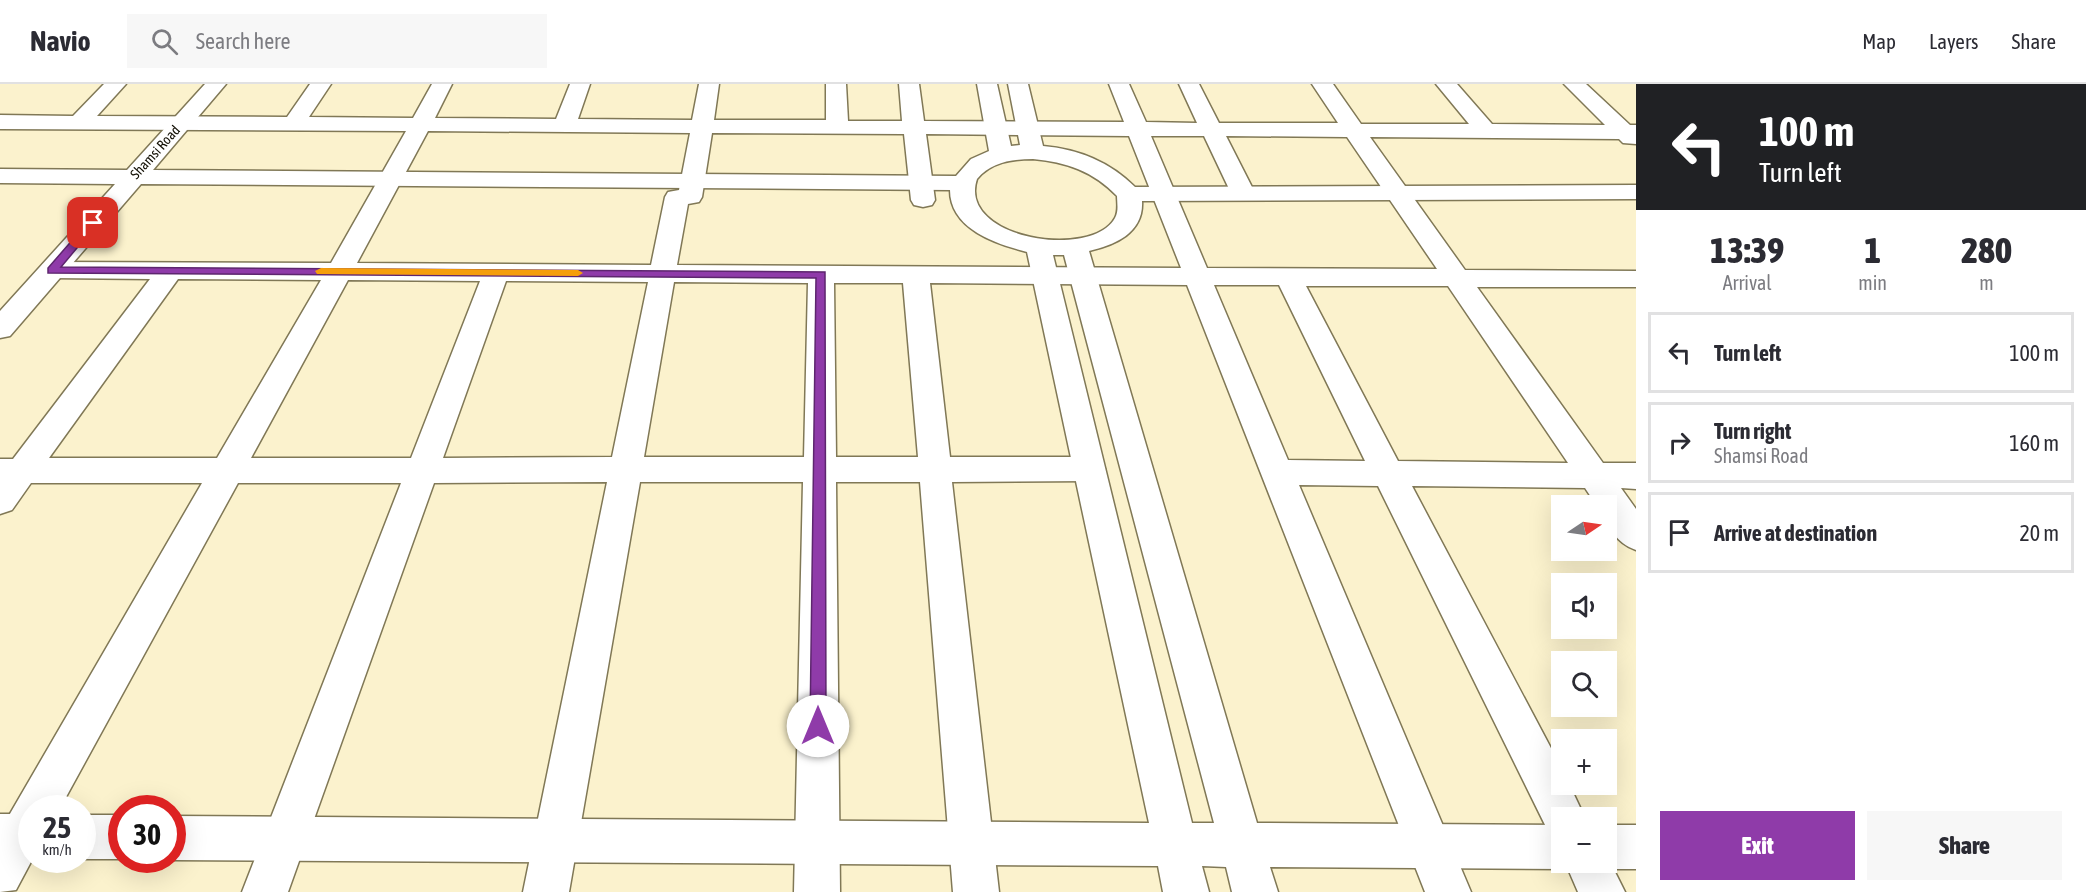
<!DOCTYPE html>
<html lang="en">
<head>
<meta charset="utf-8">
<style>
  body { margin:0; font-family:"Asap Condensed",sans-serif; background:#f7f7f7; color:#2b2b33; height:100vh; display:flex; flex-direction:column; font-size:22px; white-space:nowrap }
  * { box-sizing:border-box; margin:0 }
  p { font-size:20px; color:#7c7c81 }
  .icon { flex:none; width:33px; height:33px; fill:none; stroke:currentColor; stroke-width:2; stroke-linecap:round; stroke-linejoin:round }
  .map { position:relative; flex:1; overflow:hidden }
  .details { display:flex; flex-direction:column; background:#fff; width:450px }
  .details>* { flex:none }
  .top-card { background:#202124; color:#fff; overflow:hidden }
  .needle { width:39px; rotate:77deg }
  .buttons { position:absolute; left:1551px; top:411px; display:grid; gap:12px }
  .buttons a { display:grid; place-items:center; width:66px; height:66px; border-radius:0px; background:#fff; box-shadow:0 6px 24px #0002; font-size:30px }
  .speed { position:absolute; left:18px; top:711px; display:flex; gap:12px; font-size:30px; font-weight:700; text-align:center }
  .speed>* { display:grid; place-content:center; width:78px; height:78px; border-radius:50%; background:#fff; box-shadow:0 6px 24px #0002; line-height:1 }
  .speed small { font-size:15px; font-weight:400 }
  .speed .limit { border:9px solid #d22; background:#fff; color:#111 }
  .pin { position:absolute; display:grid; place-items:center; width:51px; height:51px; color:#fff; margin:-26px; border-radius:12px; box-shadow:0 3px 9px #0006 }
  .me { position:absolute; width:66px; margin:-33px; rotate:0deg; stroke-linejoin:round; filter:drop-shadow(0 0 4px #0008) }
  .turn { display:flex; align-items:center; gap:21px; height:126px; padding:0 24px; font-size:27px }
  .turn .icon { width:78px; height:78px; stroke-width:2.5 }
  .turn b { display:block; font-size:42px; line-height:51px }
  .eta { display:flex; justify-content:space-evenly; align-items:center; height:102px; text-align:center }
  .eta b { font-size:36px; font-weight:800; line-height:42px }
  .button { display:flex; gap:12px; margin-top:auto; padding:12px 24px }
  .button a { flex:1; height:69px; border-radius:0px; background:#8f3ba9; color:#fff; font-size:24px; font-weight:800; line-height:69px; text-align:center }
  .button a+a { background:#f7f7f7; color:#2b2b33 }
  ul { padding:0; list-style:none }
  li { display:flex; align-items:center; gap:18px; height:81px; margin:0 12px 9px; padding:0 12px; border:3px solid #e1e1e2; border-radius:0px }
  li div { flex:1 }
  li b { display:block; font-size:22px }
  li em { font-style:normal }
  header { display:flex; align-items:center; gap:36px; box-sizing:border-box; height:84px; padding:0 30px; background:#fff; border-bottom:2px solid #e1e1e2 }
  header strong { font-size:28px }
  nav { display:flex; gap:33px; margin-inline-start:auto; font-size:21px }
  .search { width:420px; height:54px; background:#f7f7f7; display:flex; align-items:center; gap:15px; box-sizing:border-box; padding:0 21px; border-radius:0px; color:#7c7c81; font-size:22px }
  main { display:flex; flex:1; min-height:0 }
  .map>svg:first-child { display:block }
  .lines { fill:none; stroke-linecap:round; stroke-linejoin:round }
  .street-casing { stroke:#807856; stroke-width:3 }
  .secondary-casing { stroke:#807856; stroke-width:3 }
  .street { fill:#fff; fill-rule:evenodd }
  .secondary { fill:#fff; fill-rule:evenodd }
  .route { fill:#8f3ba9; stroke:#5d266e; stroke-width:1.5 }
  .slow { fill:#f59e0b }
  .labels { text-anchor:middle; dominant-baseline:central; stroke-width:6; stroke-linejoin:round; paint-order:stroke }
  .far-street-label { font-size:14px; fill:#120f04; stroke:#fff }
</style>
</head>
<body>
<header>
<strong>Navio</strong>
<div class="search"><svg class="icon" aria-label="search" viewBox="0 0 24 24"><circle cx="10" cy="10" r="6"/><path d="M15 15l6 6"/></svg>Search here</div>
<nav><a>Map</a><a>Layers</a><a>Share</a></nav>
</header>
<main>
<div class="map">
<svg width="1636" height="808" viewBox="0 0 1636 808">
  <rect width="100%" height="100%" fill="#fbf2cd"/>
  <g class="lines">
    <g class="street-casing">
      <g id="street">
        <path d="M 104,0 L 126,0 L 97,32 L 287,33 L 310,0 L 331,0 L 309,33 L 413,34 L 432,0 L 452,0 L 435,34 L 556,35 L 570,0 L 590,0 L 578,35 L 692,36 L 699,0 L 719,0 L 714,36 L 826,36 L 826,0 L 846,0 L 848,37 L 902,37 L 899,0 L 919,0 L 924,37 L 1124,38 L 1109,0 L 1129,0 L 1146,38 L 1197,39 L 1179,0 L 1199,0 L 1219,39 L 1338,39 L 1312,0 L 1333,0 L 1361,40 L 1469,40 L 1436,0 L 1457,0 L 1492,40 L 1605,41 L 1564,0 L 1586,0 L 1630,41 L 1636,41 L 1636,60 L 1623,59 L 1619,55 L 1370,53 L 1465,186 L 1636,187 L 1636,203 L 1477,203 L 1603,379 L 1636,379 L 1636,405 L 1621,404 L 1636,425 L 1636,466 C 1616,459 1606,442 1606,422 L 1597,422 L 1585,404 L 1412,402 L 1562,685 L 1562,700 L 1569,700 L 1585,734 L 1562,734 L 1562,754 L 1549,749 L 1378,402 L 1299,401 L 1471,808 L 1425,808 L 1187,201 L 930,199 L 950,373 L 1089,373 L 1100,376 L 1105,385 L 1100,394 L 1089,397 L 952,398 L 999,808 L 953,808 L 920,398 L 836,398 L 840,808 L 794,808 L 803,398 L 640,398 L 569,808 L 523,808 L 607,398 L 434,399 L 288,808 L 242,808 L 401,399 L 238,399 L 60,724 L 32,724 L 32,776 L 16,806 L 0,808 L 0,747 L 202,399 L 31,399 L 12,426 L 0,430 L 0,375 L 13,375 L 150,195 L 52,194 L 43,192 L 39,186 L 43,180 L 52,178 L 331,179 L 406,47 L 0,45 L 0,31 L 73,32 ZM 428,47 L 690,49 L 679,106 L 668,108 L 665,113 L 651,181 L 357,179 ZM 712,49 L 904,50 L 911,116 L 914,121 L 923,123 L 932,121 L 935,116 L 926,50 L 1129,52 L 1181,184 L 677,181 L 688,120 L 699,118 L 702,113 ZM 1151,52 L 1204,52 L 1231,109 L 1234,114 L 1243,116 L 1252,114 L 1255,109 L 1226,52 L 1347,53 L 1437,185 L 1207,184 ZM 178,195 L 321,196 L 217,374 L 49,374 ZM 348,196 L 480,197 L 411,374 L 251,374 ZM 506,197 L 648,198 L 612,373 L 443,374 ZM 674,198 L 808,199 L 804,373 L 644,373 ZM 834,199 L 903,199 L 918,373 L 836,373 ZM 1214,201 L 1279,201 L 1365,377 L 1288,376 ZM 1306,202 L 1448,202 L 1568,379 L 1398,377 Z"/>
        <path d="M 1606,770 L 1625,808 L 1578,808 L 1565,778 L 1606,778 Z"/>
      </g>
    </g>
    <g class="secondary-casing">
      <g id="secondary">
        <path d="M 205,0 L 226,0 L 153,86 L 956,92 L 971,75 L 989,67 L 977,0 L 997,0 L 1011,62 L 1020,61 L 1008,0 L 1028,0 L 1043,62 C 1078,65 1110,78 1135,103 L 1636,101 L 1636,115 L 1142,117 C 1144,149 1115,161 1089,167 L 1257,739 L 1562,741 L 1562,778 L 1577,778 L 1562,785 L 1270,783 L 1278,808 L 1232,808 L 1226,783 L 1202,782 L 1209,808 L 1163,808 L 1158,782 L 171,776 L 172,732 L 1149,739 L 1027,168 C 996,160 950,145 950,106 L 141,100 L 10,252 L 0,254 L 0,227 L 115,100 L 0,99 L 0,85 L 127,86 ZM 1033,75 C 1066,78 1093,87 1117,112 C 1117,119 1119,127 1115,134 C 1092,176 957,155 977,95 C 991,78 1012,75 1033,75 ZM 1053,171 L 1064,171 L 1214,739 L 1192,739 Z"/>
        <rect x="0" y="730" width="32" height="44"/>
        <rect x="82" y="731" width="40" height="44"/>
        <path d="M 1606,741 L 1636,741 L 1636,785 L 1606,785 L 1591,778 L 1606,778 Z"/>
      </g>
    </g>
    <use href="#street" class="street"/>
    <use href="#secondary" class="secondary"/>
  </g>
  <path class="route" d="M 93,136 L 98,139 L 61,183 L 825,188 L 826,642 L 824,648 L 818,650 L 812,648 L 810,642 L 816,194 L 48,189 L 48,184 L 89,137 Z"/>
  <path class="slow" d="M 321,184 L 578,186 L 583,189 L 578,192 L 317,190 L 315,187 Z"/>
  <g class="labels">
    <g class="far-street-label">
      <text transform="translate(155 68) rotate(-48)">Shamsi Road</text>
    </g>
  </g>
</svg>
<div class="buttons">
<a><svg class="needle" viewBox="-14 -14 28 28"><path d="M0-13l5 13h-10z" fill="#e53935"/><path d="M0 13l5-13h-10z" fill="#7c7c81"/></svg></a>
<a><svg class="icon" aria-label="sound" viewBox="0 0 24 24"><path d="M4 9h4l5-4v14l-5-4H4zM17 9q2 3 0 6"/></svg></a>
<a><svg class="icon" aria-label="search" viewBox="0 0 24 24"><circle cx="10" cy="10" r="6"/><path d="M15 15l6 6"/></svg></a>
<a>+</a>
<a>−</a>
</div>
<div class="speed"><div>25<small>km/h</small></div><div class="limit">30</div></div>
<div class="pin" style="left:93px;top:139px;background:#d93025"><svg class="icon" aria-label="arrive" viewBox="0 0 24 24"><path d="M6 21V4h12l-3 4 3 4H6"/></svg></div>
<svg class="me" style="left:818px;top:642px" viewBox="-20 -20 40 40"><circle r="19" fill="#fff"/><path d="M0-13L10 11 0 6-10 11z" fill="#8f3ba9"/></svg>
</div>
<section class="details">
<div class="top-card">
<div class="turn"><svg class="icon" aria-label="left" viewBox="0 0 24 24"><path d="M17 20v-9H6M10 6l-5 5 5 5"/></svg><div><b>100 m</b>Turn left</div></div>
</div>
<div class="eta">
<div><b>13:39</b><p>Arrival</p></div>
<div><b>1</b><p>min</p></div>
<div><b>280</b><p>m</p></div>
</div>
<ul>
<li><svg class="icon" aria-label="left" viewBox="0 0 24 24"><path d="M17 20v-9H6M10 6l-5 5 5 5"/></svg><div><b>Turn left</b></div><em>100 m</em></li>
<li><svg class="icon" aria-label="right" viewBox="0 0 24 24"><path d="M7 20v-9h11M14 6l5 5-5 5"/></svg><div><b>Turn right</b><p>Shamsi Road</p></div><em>160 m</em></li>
<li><svg class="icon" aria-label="arrive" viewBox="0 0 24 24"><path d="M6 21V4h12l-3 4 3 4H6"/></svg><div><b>Arrive at destination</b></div><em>20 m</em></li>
</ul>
<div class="button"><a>Exit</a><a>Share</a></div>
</section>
</main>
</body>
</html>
